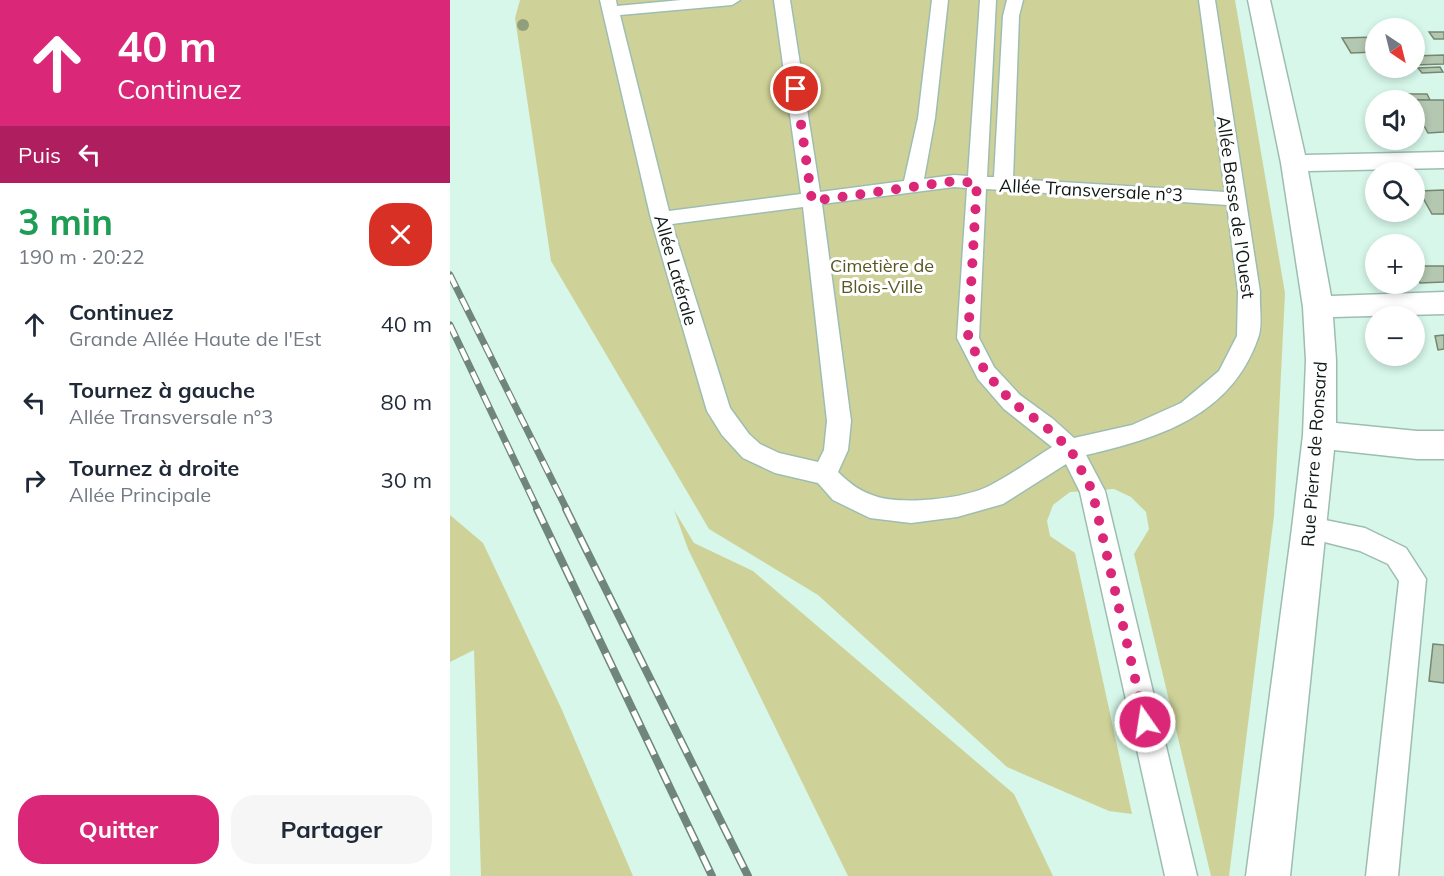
<!DOCTYPE html>
<html lang="fr">
<head>
<meta charset="utf-8">
<style>
  body { margin:0; font-family:Mulish,sans-serif; background:#f6f6f7; color:#1f2937; height:100vh; display:flex; flex-direction:column; font-size:22px; white-space:nowrap }
  * { box-sizing:border-box; margin:0 }
  p { font-size:20px; color:#747a83 }
  .icon { flex:none; width:33px; height:33px; fill:none; stroke:currentColor; stroke-width:2; stroke-linecap:round; stroke-linejoin:round }
  .map { position:relative; flex:1; overflow:hidden }
  .side { display:flex; flex-direction:column; background:#fff; width:450px }
  .side>* { flex:none }
  .banner { background:#db2777; color:#fff; overflow:hidden }
  .needle { width:39px; rotate:145deg }
  .controls { position:absolute; left:915px; top:18px; display:grid; gap:12px }
  .controls a { display:grid; place-items:center; width:60px; height:60px; border-radius:50%; background:#fff; box-shadow:0 3px 9px #0003; font-size:30px }
  .pin { position:absolute; display:grid; place-items:center; width:51px; height:51px; color:#fff; margin:-26px; border:3px solid #fff; border-radius:50%; box-shadow:0 2px 6px #0007 }
  .me { position:absolute; width:66px; margin:-33px; rotate:347deg; stroke-linejoin:round; filter:drop-shadow(0 0 4px #0008) }
  .turn { display:flex; align-items:center; gap:21px; height:126px; padding:0 18px; font-size:27px }
  .turn .icon { width:78px; height:78px; stroke-width:2.5 }
  .turn b { display:block; font-size:42px; line-height:51px }
  .then { display:flex; align-items:center; height:57px; padding:0 18px; background:#0003; gap:12px; font-size:22px }
  .round { display:grid; place-items:center; flex:none; width:63px; height:63px; border-radius:24px; background:#f6f6f7 }
  .overview { display:flex; align-items:center; justify-content:space-between; height:102px; padding:0 18px }
  h1 { font-size:36px; font-weight:700; line-height:45px; color:#1e9e55 }
  .button { display:flex; gap:12px; margin-top:auto; padding:12px 18px }
  .button a { flex:1; height:69px; border-radius:24px; background:#db2777; color:#fff; font-size:24px; font-weight:700; line-height:69px; text-align:center }
  .button a+a { background:#f6f6f7; color:#1f2937 }
  ul { padding:0; list-style:none }
  li { display:flex; align-items:center; gap:18px; height:78px; padding:0 18px }
  li div { flex:1 }
  li b { display:block; font-size:22px }
  li em { font-style:normal }
  main { display:flex; flex:1; min-height:0 }
  .map>svg:first-child { display:block }
  .green { fill:#cfd298 }
  .building { fill:#b4c7b0; stroke:#768771; stroke-width:1.5 }
  .lines { fill:none; stroke-linecap:round; stroke-linejoin:round }
  .service-casing { stroke:#9ebdb1; stroke-width:3 }
  .minor-casing { stroke:#9ebdb1; stroke-width:3 }
  .service { fill:#fff; fill-rule:evenodd }
  .minor { fill:#fff; fill-rule:evenodd }
  .rail-far1-casing { stroke:#70867d; stroke-width:7 }
  .rail-casing { stroke:#70867d; stroke-width:8 }
  .rail-far1 { stroke:#fff; stroke-width:4.5; stroke-dasharray:13; stroke-linecap:butt }
  .rail { stroke:#fff; stroke-width:5; stroke-dasharray:16; stroke-linecap:butt }
  .tree { fill:#909f7c }
  .route { stroke:#db2777; stroke-width:10; stroke-dasharray:0 18 }
  .labels { text-anchor:middle; dominant-baseline:central; stroke-width:6; stroke-linejoin:round; paint-order:stroke }
  .street-label { font-size:18px; fill:#0e1915; stroke:#fff }
  .park-label { font-size:18px; fill:#565722; stroke:#fff }
</style>
</head>
<body>
<main>
<section class="side">
<div class="banner">
<div class="turn"><svg class="icon" aria-label="ahead" viewBox="0 0 24 24"><path d="M12 20V5M6 11l6-6 6 6"/></svg><div><b>40 m</b>Continuez</div></div>
<div class="then">Puis<svg class="icon" aria-label="left" viewBox="0 0 24 24"><path d="M17 20v-9H6M10 6l-5 5 5 5"/></svg></div>
</div>
<div class="overview"><div><h1>3 min</h1><p>190 m · 20:22</p></div><a class="round" style="background:#d93025;color:#fff"><svg class="icon" aria-label="close" viewBox="0 0 24 24"><path d="M6 6l12 12M18 6L6 18"/></svg></a></div>
<ul>
<li><svg class="icon" aria-label="ahead" viewBox="0 0 24 24"><path d="M12 20V5M6 11l6-6 6 6"/></svg><div><b>Continuez</b><p>Grande Allée Haute de l'Est</p></div><em>40 m</em></li>
<li><svg class="icon" aria-label="left" viewBox="0 0 24 24"><path d="M17 20v-9H6M10 6l-5 5 5 5"/></svg><div><b>Tournez à gauche</b><p>Allée Transversale n°3</p></div><em>80 m</em></li>
<li><svg class="icon" aria-label="right" viewBox="0 0 24 24"><path d="M7 20v-9h11M14 6l5 5-5 5"/></svg><div><b>Tournez à droite</b><p>Allée Principale</p></div><em>30 m</em></li>
</ul>
<div class="button"><a>Quitter</a><a>Partager</a></div>
</section>
<div class="map">
<svg width="994" height="876" viewBox="0 0 994 876">
  <rect width="100%" height="100%" fill="#d6f7ea"/>
  <g class="green">
    <path d="M 70,0 L 785,0 L 835,293 L 824,516 L 779,876 L 761,876 L 684,554 L 699,529 L 696,512 L 681,497 L 664,489 L 620,492 L 603,505 L 597,521 L 600,536 L 625,553 L 682,814 L 659,811 L 557,767 L 368,595 L 259,529 L 101,261 L 65,18 Z"/>
    <path d="M 224,510 L 244,543 L 303,571 L 564,794 L 603,876 L 398,876 L 238,549 Z"/>
    <path d="M 0,515 L 33,543 L 112,710 L 183,876 L 31,876 L 24,650 L 0,662 Z"/>
  </g>
  <g class="building">
    <path d="M 979,32 L 994,32 L 994,39 L 984,39 Z"/>
    <path d="M 926,37 L 926,52 L 901,53 L 892,38 Z"/>
    <path d="M 994,55 L 994,64 L 964,65 L 964,56 Z"/>
    <path d="M 990,67 L 993,72 L 972,73 L 968,68 Z"/>
    <path d="M 956,94 L 977,94 L 980,100 L 959,100 Z"/>
    <path d="M 959,100 L 994,100 L 994,132 L 978,133 L 967,113 L 964,113 L 964,100 Z"/>
    <path d="M 994,190 L 994,214 L 982,214 L 969,191 Z"/>
    <path d="M 965,266 L 994,266 L 994,282 L 970,283 Z"/>
    <path d="M 994,335 L 994,349 L 988,350 L 985,336 Z"/>
    <path d="M 983,644 L 994,645 L 994,683 L 979,681 Z"/>
  </g>
  <g class="lines">
    <g class="service-casing">
      <g id="service">
        <path d="M 150,0 L 166,0 L 167,6 L 231,0 L 290,0 L 282,5 L 170,15 L 219,211 L 351,194 L 324,0 L 340,0 L 370,192 L 454,181 L 468,118 L 482,0 L 498,0 L 485,118 L 474,179 L 504,175 L 518,176 L 530,0 L 546,0 L 537,177 L 544,177 L 553,16 L 557,0 L 573,0 L 569,16 L 563,179 L 775,192 L 749,0 L 765,0 L 810,292 C 809,306 813,325 808,338 C 781,416 709,438 636,455 L 655,491 L 747,876 L 715,876 L 630,492 L 616,464 L 553,504 L 507,517 L 461,523 L 420,518 L 383,500 L 368,483 L 325,473 L 293,458 L 272,435 L 257,411 L 201,219 ZM 504,187 L 517,188 L 507,338 L 528,379 L 554,409 L 602,447 C 581,460 561,475 539,486 C 514,499 448,506 422,495 C 408,490 398,482 388,472 L 398,450 L 401,421 L 372,204 ZM 536,189 L 777,205 L 788,292 L 787,336 L 769,371 L 731,403 L 682,425 L 624,438 L 603,419 L 570,395 L 544,367 L 529,338 ZM 353,207 L 377,421 L 374,450 L 368,462 L 329,453 L 310,444 L 299,434 L 280,408 L 222,224 Z"/>
        <path d="M 860,517 L 915,528 L 956,548 L 976,579 L 948,876 L 916,876 L 949,581 L 938,564 L 910,551 L 851,536 L 847,528 L 851,520 Z"/>
      </g>
    </g>
    <g class="minor-casing">
      <path id="minor" d="M 798,0 L 820,0 L 855,155 L 994,152 L 994,168 L 858,171 L 881,296 L 994,292 L 994,314 L 883,317 L 886,360 L 886,423 L 967,431 L 994,431 L 994,459 L 967,459 L 884,450 L 840,876 L 796,876 L 842,528 L 853,435 L 856,360 L 853,307 L 831,163 Z"/>
    </g>
    <use href="#service" class="service"/>
    <use href="#minor" class="minor"/>
    <g class="rail-far1-casing">
      <g id="rail-far1">
        <path d="M 0,275 L 117,510"/>
        <path d="M 0,325 L 88,510"/>
      </g>
    </g>
    <g class="rail-casing">
      <g id="rail">
        <path d="M 87,509 L 262,876"/>
        <path d="M 116,509 L 298,876"/>
      </g>
    </g>
    <use href="#rail-far1" class="rail-far1"/>
    <use href="#rail" class="rail"/>
  </g>
  <circle class="tree" cx="73" cy="25" r="6"/>
  <g class="lines">
    <path class="route" d="M 346,89 L 362,201 L 504,181 L 527,183 L 518,338 L 536,373 L 562,402 L 595,426 L 620,449 L 642,490 L 695,722"/>
  </g>
  <g class="labels">
    <g class="street-label">
      <text transform="translate(641 190) rotate(3)">Allée Transversale n°3</text>
      <text transform="translate(786 207) rotate(82)">Allée Basse de l'Ouest</text>
      <text transform="translate(226 270) rotate(74)">Allée Latérale</text>
      <text transform="translate(864 454) rotate(-86)">Rue Pierre de Ronsard</text>
    </g>
    <g class="park-label">
      <text x="432" y="265">Cimetière de<tspan x="432" dy="21">Blois-Ville</tspan></text>
    </g>
  </g>
</svg>
<div class="controls">
<a><svg class="needle" viewBox="-14 -14 28 28"><path d="M0-13l5 13h-10z" fill="#e53935"/><path d="M0 13l5-13h-10z" fill="#747a83"/></svg></a>
<a><svg class="icon" aria-label="sound" viewBox="0 0 24 24"><path d="M4 9h4l5-4v14l-5-4H4zM17 9q2 3 0 6"/></svg></a>
<a><svg class="icon" aria-label="search" viewBox="0 0 24 24"><circle cx="10" cy="10" r="6"/><path d="M15 15l6 6"/></svg></a>
<a>+</a>
<a>−</a>
</div>
<div class="pin" style="left:346px;top:89px;background:#d93025"><svg class="icon" aria-label="arrive" viewBox="0 0 24 24"><path d="M6 21V4h12l-3 4 3 4H6"/></svg></div>
<svg class="me" style="left:695px;top:722px" viewBox="-20 -20 40 40"><circle r="17" fill="#db2777" stroke="#fff" stroke-width="3"/><path d="M0-11L8 9 0 5-8 9z" fill="#fff"/></svg>
</div>
</main>
</body>
</html>
